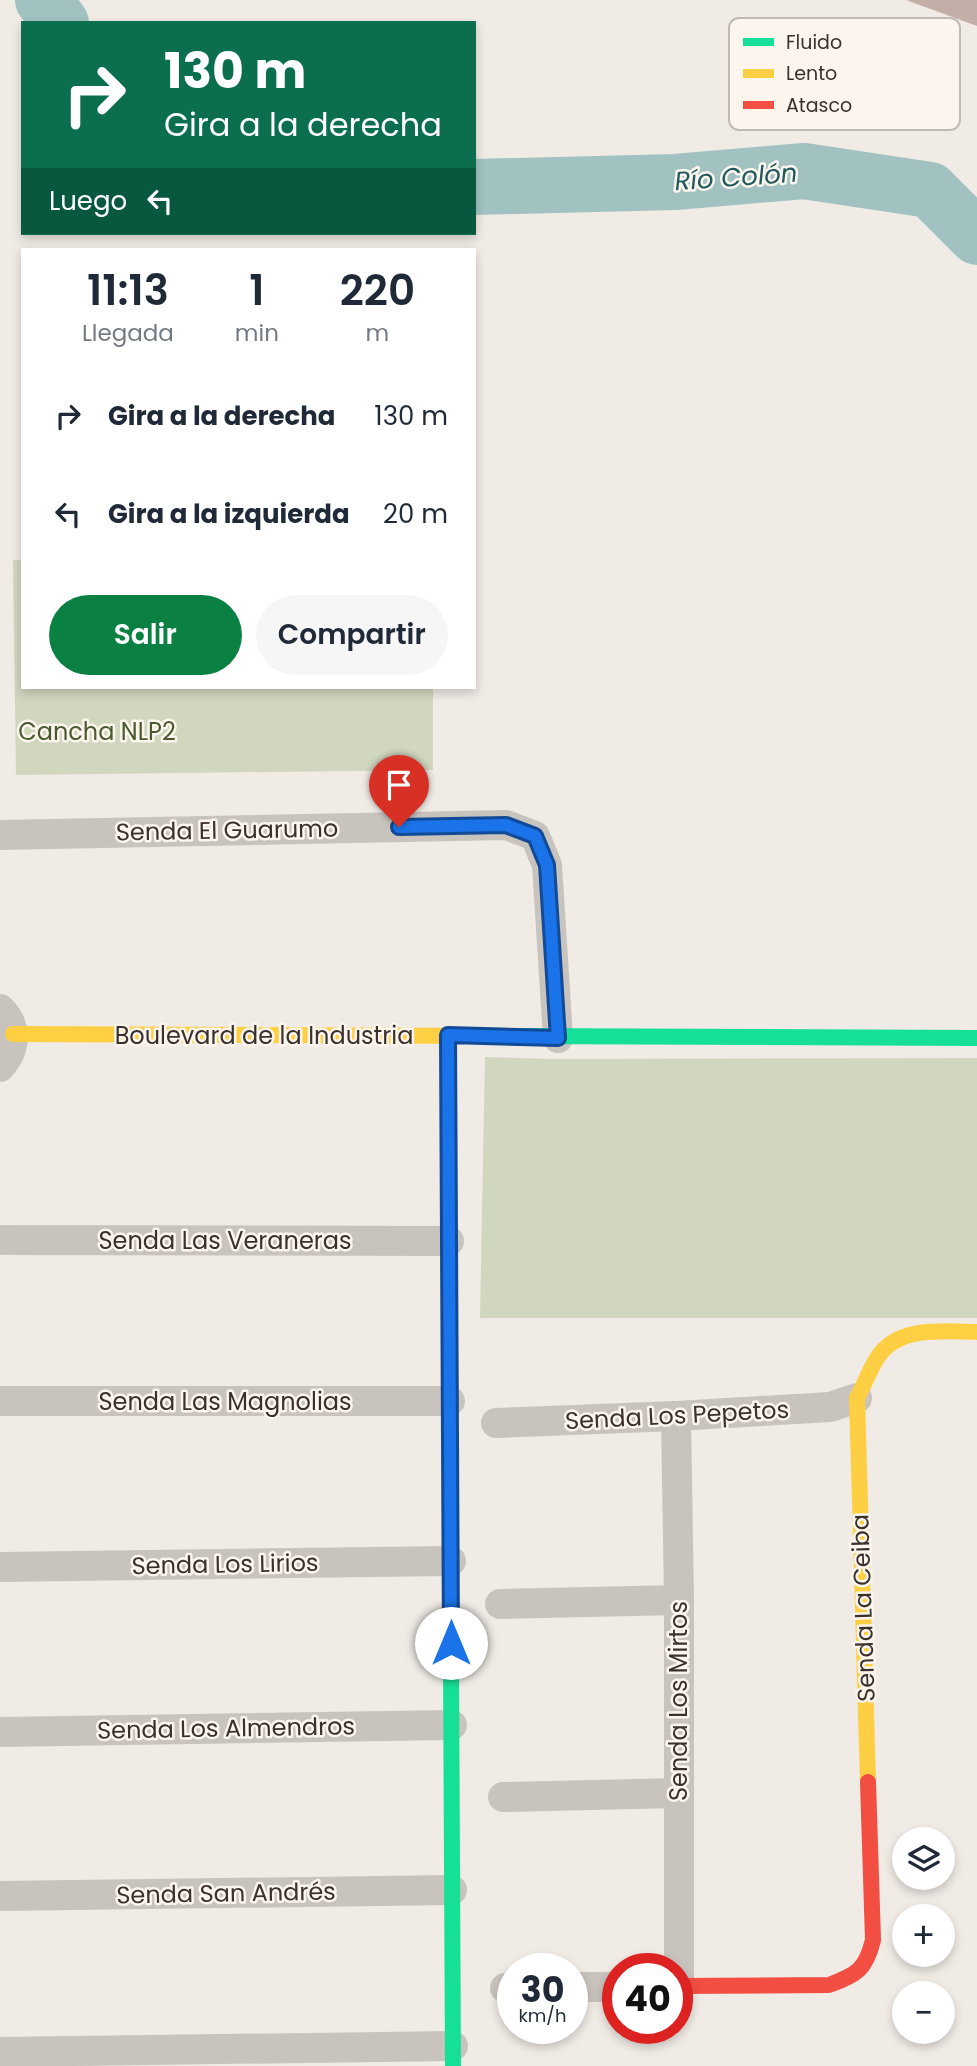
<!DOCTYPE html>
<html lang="es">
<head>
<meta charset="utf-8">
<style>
  body { margin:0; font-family:Poppins,sans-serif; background:#f6f6f7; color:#1f2937; height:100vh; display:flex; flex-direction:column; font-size:26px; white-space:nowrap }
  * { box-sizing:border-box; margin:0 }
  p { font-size:23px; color:#747a83 }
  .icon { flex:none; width:38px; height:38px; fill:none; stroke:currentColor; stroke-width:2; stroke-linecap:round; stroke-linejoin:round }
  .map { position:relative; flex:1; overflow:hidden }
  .details { position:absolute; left:21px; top:248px; width:455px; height:441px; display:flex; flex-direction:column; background:#fff; border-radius:0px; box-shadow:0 4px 10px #0003 }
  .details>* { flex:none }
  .hud { position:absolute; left:21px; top:21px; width:455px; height:214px; border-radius:0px; box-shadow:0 4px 10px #0003; background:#0b6e4f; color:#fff; overflow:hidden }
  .buttons { position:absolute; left:892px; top:1827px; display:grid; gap:14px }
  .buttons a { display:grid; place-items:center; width:63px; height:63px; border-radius:50%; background:#fff; box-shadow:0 4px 10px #0003; font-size:35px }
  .speed { position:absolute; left:497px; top:1953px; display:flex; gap:14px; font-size:35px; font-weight:700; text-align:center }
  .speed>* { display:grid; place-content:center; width:91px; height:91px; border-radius:50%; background:#fff; box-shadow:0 4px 10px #0003; line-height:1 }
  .speed small { font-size:18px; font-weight:400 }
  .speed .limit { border:10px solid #d22; background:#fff; color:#111 }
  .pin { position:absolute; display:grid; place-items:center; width:60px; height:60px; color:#fff; margin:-72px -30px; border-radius:50% 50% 50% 0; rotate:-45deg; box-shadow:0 0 7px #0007 }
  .pin .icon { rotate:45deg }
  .me { position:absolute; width:77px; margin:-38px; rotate:0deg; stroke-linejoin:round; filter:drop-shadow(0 0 5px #0008) }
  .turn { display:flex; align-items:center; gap:24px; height:147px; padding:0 28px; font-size:32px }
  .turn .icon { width:91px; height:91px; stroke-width:2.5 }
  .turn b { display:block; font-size:49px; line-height:60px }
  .then { display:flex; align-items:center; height:66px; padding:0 28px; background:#0003; gap:14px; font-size:26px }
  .eta { display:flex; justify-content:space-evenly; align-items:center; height:119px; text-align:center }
  .eta b { font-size:42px; font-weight:600; line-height:49px }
  .action { display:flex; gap:14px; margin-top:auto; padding:14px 28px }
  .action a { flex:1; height:80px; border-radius:42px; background:#0b8043; color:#fff; font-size:28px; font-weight:600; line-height:80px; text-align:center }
  .action a+a { background:#f6f6f7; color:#1f2937 }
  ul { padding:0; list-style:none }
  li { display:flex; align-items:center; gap:21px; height:98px; padding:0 28px }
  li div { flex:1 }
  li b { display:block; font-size:26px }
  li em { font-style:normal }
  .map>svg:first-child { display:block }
  .green { fill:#d1d6bf }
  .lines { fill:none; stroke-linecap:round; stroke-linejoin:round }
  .river { stroke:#a1c2c1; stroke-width:56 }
  .building { fill:#c3afa7 }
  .street { stroke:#c9c3be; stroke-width:30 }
  .fast { stroke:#16e098; stroke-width:16 }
  .slow { stroke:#ffcf43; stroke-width:16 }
  .jam { stroke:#f24e42; stroke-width:16 }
  .route-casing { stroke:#114b97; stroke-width:18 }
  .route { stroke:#1a73e8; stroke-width:12 }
  .labels { text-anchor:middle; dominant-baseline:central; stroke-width:5; stroke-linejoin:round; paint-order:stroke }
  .park-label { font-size:24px; fill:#4a5a2e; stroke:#fbf5ee }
  .street-label { font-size:24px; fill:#3b302b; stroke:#fbf5ee }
  .water-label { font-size:26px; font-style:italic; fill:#1f5a5e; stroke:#fbf5ee }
  .key { fill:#fbf5ee; stroke:#c1bab4; stroke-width:2 }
  .key-label { font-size:19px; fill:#3b302b }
</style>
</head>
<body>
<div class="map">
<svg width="977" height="2066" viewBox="0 0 977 2066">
  <rect width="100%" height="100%" fill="#f0ebe5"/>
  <g class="green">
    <path d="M 13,560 L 23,560 L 23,688 L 433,688 L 433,770 L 16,775 Z"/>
    <path d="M 485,1057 L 549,1059 L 977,1058 L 977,1318 L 480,1318 Z"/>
  </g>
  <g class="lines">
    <g class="river">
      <path d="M 43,0 L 61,23"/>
      <path d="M 474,187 L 675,182 L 804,171 L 930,190 L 977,237"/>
    </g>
  </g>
  <path class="building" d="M 906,0 L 977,0 L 977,26 Z"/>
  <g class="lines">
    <g class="street">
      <path d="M 0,835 L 506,825 L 535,836 L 547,865 L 558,1038"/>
      <path d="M 0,1009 C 18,1026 16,1050 0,1067"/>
      <path d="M 0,1240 L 449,1241"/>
      <path d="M 0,1401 L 450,1401"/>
      <path d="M 676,1416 L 679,1600 L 679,1986"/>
      <path d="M 496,1423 L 676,1416 L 830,1407 L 857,1398"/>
      <path d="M 0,1567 L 451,1561"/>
      <path d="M 500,1604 L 679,1600"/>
      <path d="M 0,1732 L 452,1725"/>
      <path d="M 503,1797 L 678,1793"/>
      <path d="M 0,1896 L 452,1890"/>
      <path d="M 572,1987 L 618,1987"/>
      <path d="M 505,1988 L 513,1988"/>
      <path d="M 0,2052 L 453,2046"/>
    </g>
    <g class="fast">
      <path d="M 494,1036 L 977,1038"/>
      <path d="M 451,1667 L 453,2066"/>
    </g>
    <g class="slow">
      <path d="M 13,1034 L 494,1036"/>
      <path d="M 449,1331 L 451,1667"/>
      <path d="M 868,1782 L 857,1398 C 865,1384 870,1367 880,1354 C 901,1326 945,1331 977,1332"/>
    </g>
    <g class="jam">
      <path d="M 448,1035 L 449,1331"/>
      <path d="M 677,1986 L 829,1985 C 857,1975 866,1969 873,1940 L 868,1782"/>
    </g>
  </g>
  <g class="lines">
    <g class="route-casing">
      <path id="route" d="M 399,827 L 506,825 L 535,836 L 547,865 L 558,1038 L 448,1035 L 451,1643"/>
    </g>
    <use href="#route" class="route"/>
  </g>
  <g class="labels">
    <g class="park-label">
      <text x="97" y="731">Cancha NLP2</text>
    </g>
    <g class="street-label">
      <text transform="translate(227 830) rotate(-1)">Senda El Guarumo</text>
      <text x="264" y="1035">Boulevard de la Industria</text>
      <text x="225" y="1240">Senda Las Veraneras</text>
      <text x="225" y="1401">Senda Las Magnolias</text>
      <text transform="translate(677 1415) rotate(-3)">Senda Los Pepetos</text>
      <text transform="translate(225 1564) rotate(-1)">Senda Los Lirios</text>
      <text transform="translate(863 1608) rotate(-92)">Senda La Ceiba</text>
      <text transform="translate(678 1701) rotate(-90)">Senda Los Mirtos</text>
      <text transform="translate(226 1728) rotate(-1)">Senda Los Almendros</text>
      <text transform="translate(226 1893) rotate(-1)">Senda San Andrés</text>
    </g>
    <g class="water-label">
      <text transform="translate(736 177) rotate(-4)">Río Colón</text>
    </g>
  </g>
  <rect x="729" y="18" width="231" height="112" rx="10" class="key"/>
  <rect x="743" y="38" width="31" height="8" fill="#16e098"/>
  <rect x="743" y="69" width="31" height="9" fill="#ffcf43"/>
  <rect x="743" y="101" width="31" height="8" fill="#f24e42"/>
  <g class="key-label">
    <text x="786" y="49">Fluido</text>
    <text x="786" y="80">Lento</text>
    <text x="786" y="112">Atasco</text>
  </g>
</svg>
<div class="buttons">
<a><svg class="icon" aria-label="layers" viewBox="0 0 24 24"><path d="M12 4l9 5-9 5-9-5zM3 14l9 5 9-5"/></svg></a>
<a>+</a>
<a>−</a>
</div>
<div class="speed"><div>30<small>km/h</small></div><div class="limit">40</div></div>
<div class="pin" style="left:399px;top:827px;background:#d93025"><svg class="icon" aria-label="arrive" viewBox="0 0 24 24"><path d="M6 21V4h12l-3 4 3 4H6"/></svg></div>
<svg class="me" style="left:451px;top:1643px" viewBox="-20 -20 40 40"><circle r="19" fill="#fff"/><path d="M0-13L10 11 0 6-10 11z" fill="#1a73e8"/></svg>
<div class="hud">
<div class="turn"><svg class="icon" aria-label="right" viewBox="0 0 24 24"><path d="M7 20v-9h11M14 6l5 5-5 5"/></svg><div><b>130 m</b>Gira a la derecha</div></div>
<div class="then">Luego<svg class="icon" aria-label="left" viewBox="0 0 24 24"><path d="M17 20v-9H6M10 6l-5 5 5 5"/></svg></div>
</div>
<section class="details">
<div class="eta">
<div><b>11:13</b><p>Llegada</p></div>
<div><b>1</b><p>min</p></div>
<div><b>220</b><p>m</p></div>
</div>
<ul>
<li><svg class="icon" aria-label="right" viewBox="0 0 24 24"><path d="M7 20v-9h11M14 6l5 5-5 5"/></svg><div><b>Gira a la derecha</b></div><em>130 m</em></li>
<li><svg class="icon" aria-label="left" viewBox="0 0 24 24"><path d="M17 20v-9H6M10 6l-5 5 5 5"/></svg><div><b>Gira a la izquierda</b></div><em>20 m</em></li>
</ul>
<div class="action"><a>Salir</a><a>Compartir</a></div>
</section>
</div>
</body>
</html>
